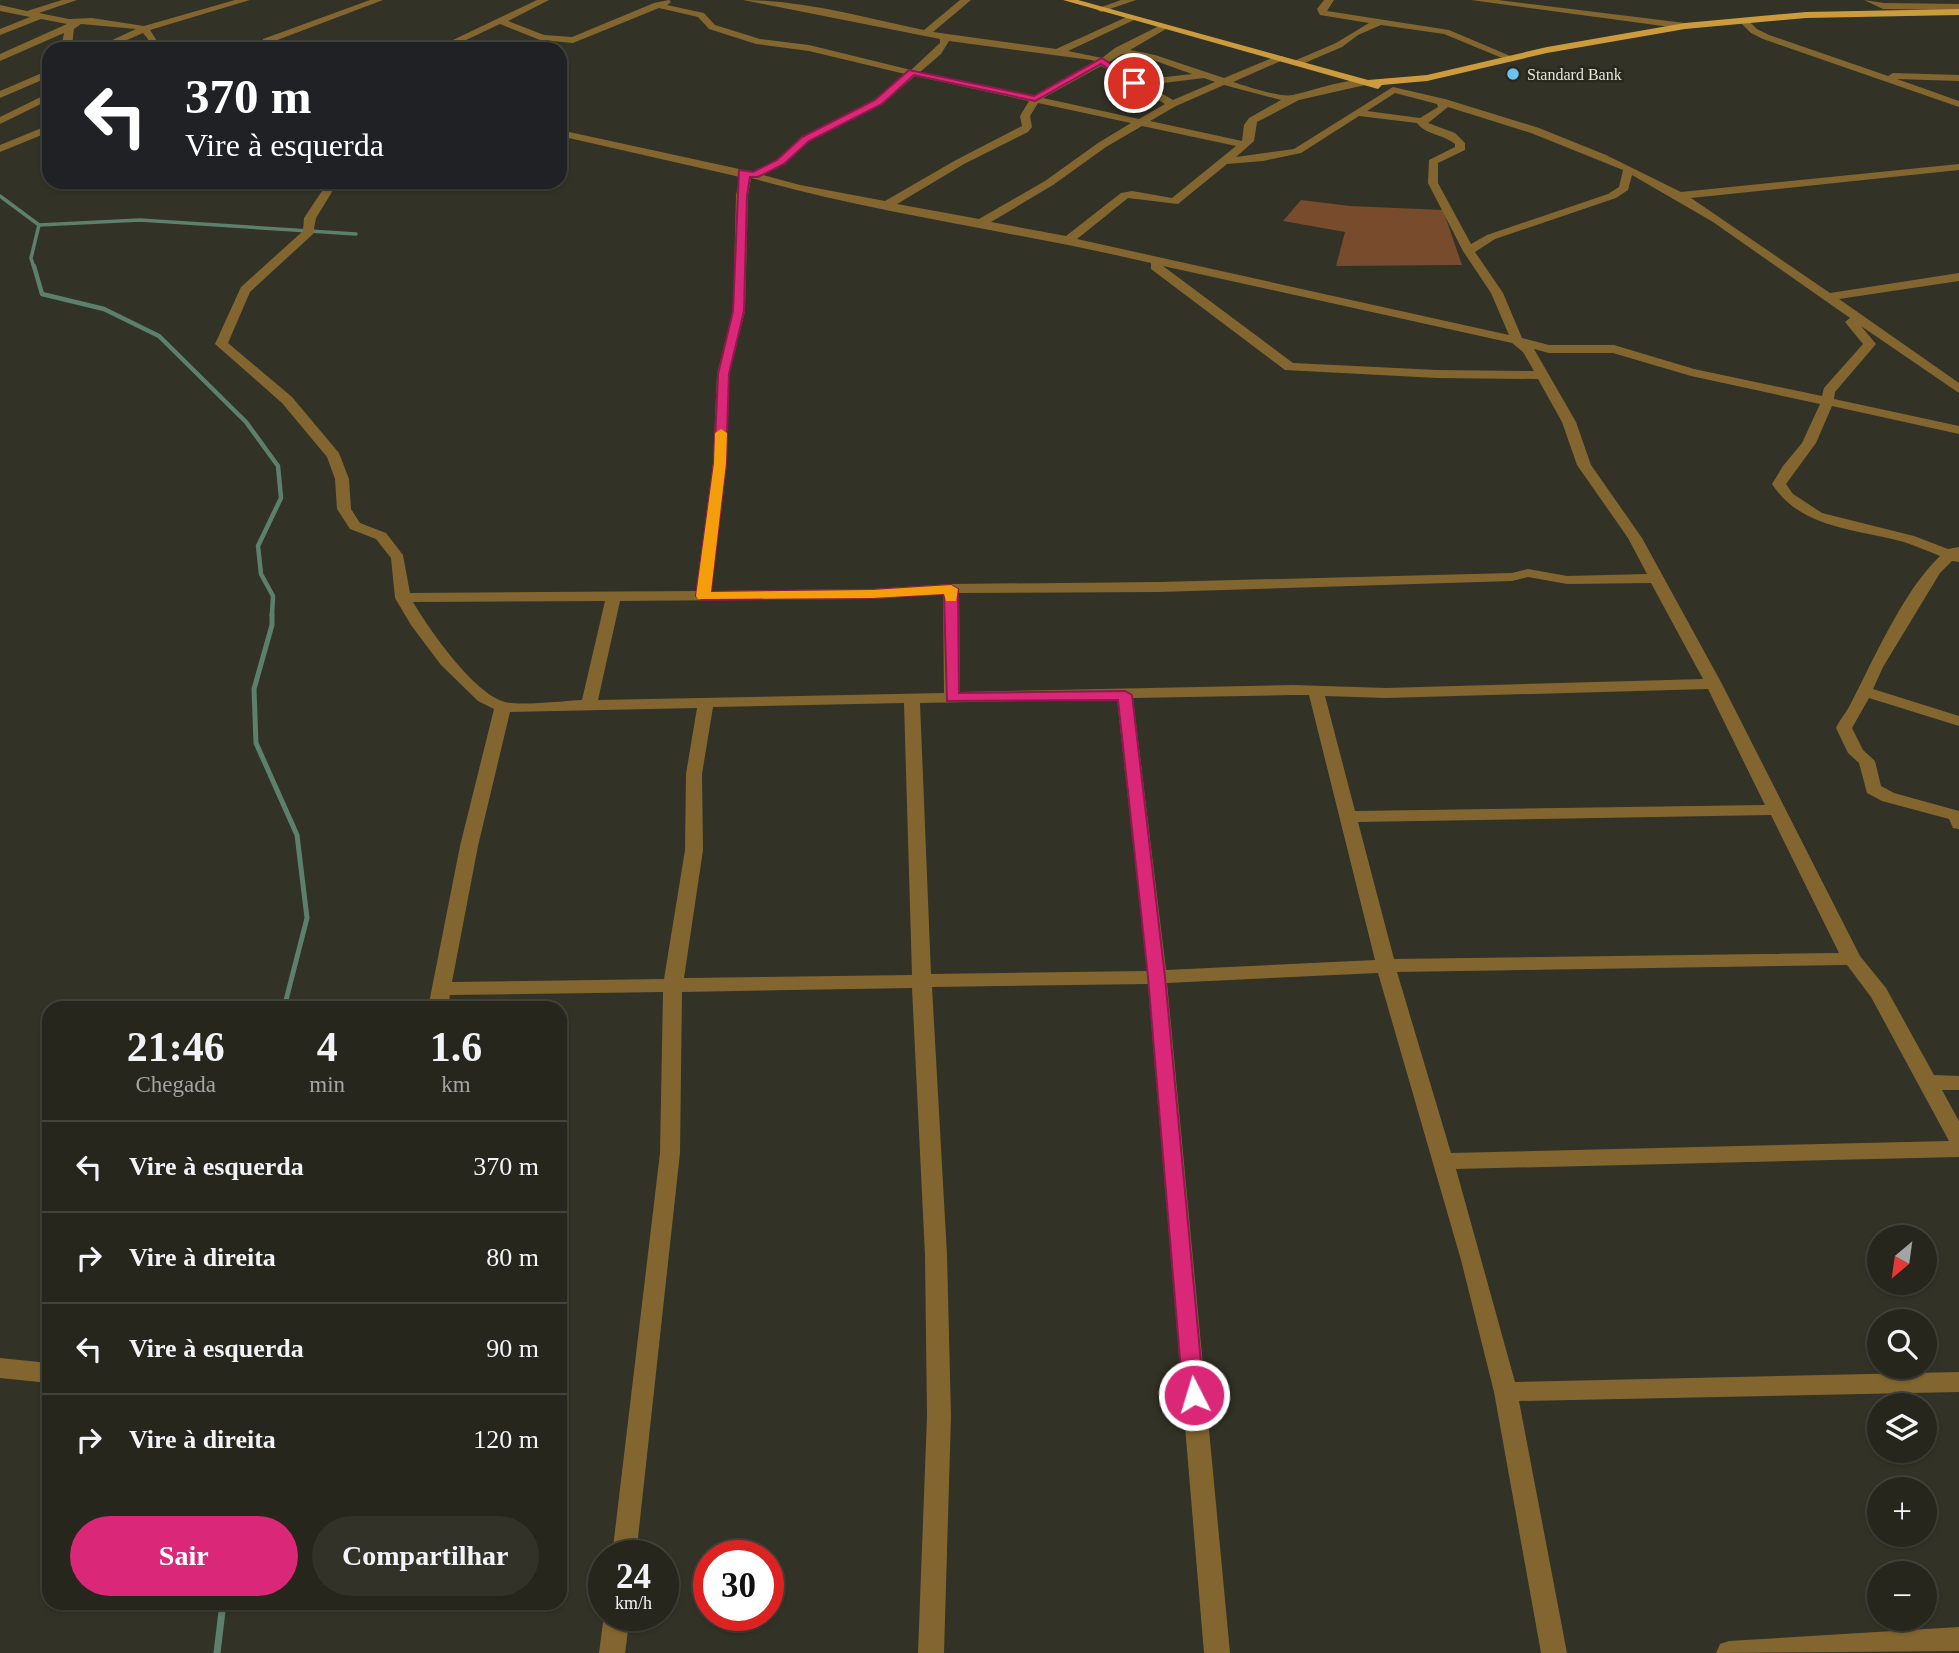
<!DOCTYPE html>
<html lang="pt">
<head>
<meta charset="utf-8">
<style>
  body { margin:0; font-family:"Times New Roman",serif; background:#323229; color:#f1f3f6; height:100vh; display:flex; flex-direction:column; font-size:26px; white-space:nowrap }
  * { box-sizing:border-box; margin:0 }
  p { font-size:23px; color:#a4a5a3 }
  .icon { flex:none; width:38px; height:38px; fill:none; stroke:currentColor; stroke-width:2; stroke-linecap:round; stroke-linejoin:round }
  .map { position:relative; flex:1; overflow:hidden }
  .panel { position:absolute; left:42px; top:1001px; width:525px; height:609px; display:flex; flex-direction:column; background:#26261c; border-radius:21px; box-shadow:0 2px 5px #0004,0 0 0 2px #42433b }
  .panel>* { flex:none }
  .hud { position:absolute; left:42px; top:42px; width:525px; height:147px; border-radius:21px; box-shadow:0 2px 5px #0004,0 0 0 2px #42433b; background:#202124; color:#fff; overflow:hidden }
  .needle { width:46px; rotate:209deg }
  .fabs { position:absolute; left:1867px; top:1225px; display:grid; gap:14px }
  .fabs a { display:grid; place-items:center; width:70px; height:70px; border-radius:50%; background:#26261c; box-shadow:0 2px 5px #0004,0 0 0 2px #42433b; font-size:35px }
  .speed { position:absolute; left:588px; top:1540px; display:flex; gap:14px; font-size:35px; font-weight:700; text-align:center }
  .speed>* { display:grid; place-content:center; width:91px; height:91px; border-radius:50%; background:#26261c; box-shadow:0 2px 5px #0004,0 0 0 2px #42433b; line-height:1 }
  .speed small { font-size:18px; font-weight:400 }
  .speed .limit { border:10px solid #d22; background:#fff; color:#111 }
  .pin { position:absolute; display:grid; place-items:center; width:60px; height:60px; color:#fff; margin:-30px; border:4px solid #fff; border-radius:50%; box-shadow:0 2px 7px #0007 }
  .me { position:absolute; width:77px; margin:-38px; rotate:355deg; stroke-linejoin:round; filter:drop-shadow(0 0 5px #0008) }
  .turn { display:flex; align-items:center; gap:24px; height:147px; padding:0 28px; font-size:32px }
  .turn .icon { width:91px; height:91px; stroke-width:2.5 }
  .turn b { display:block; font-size:49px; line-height:60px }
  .eta { display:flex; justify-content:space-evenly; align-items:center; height:119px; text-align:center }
  .eta b { font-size:42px; font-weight:700; line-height:49px }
  .action { display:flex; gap:14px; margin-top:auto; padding:14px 28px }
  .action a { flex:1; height:80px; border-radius:42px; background:#db2777; color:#fff; font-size:28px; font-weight:700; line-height:80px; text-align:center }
  .action a+a { background:#323229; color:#f1f3f6 }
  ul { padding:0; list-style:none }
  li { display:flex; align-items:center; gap:21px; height:91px; padding:0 28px; border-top:2px solid #42433b }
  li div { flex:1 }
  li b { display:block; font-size:26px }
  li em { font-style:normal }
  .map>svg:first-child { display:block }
  .green { fill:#774b2b }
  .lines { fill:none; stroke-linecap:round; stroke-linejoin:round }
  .stream-far3 { stroke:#5c806b; stroke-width:3.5 }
  .stream-far2 { stroke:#5c806b; stroke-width:4.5 }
  .stream-far1 { stroke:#5c806b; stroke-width:5 }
  .stream { stroke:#5c806b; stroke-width:7 }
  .minor { fill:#83662f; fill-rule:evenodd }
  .major { fill:#cb9b3d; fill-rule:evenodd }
  .route { fill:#db2777; stroke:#8e194d; stroke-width:2 }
  .slow { fill:#f59e0b }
  .poi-dot { fill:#6bc3f2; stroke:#28281d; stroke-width:2.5 }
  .labels { text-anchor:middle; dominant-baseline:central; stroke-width:5; stroke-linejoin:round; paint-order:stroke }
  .far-poi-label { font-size:16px; fill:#e4e4dd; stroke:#28281d; text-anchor:start }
</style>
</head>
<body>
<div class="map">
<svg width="1959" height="1653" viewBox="0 0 1959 1653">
  <rect width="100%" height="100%" fill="#323226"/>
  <path class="green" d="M 1301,200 L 1350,206 L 1443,210 L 1462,265 L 1336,266 L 1345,232 L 1283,221 Z"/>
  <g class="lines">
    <g class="stream-far3">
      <path d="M 0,196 L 39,225 L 31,258 L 34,268"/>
      <path d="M 39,225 L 140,220 L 356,234"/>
    </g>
    <path class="stream-far2" d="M 34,266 L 42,294 L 104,309 L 159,336 L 246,422 L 278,466 L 281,498 L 258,546 L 261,574 L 273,596 L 272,615"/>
    <path class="stream-far1" d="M 272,614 L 272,625 L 254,689 L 256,743 L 297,835 L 307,918 L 284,1008"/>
    <path class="stream" d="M 217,1653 L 223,1603"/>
    <g class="minor">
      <path d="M 62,0 L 77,0 L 39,13 L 69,19 L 92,18 L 144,26 L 235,0 L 250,0 L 150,30 L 157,41 L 188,49 L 169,49 L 147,44 L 148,39 L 143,33 L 106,49 L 93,49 L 136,29 L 81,24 L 74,29 L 72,45 L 68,49 L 57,49 L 62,44 L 64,33 L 0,61 L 0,54 L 67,24 L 41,19 L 0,35 L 0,29 L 30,17 L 0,11 L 0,5 L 27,11 Z"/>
      <path d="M 370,0 L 383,0 L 272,42 L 275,45 L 273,49 L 263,49 L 263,39 Z"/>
      <path d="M 537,0 L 549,0 L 508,21 L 544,35 L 572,37 L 654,3 L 669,0 L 671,2 L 667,5 L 704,13 L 715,25 L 760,39 L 809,45 L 911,70 L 940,43 L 940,39 L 743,0 C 804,0 865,18 924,30 L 960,0 L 971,0 L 933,32 L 1056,49 L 1131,15 L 1134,16 L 1134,20 L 1068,51 L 1102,58 L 1115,48 L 1163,24 L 1168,27 L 1166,29 L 1130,50 L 1155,55 L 1224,78 L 1277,56 L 1283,56 L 1283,60 L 1233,82 C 1246,86 1280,98 1293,95 C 1311,92 1359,73 1374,83 L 1299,100 L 1257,122 L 1254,141 L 1236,157 L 1294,149 L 1393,87 L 1445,99 L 1539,128 L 1606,155 L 1681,192 L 1959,164 L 1959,170 L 1691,198 L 1830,293 L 1959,273 L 1959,281 L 1839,299 L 1959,383 L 1959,393 L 1861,326 L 1876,344 L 1835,392 L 1834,399 L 1959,426 L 1959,434 L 1832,406 L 1816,443 L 1786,484 L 1793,494 L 1822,513 L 1914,536 L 1948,549 L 1959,547 L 1959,562 L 1952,561 L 1940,573 L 1883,667 L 1873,689 L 1959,716 L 1959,726 L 1869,698 L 1852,728 L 1863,750 L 1875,761 L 1881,786 L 1894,793 L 1959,811 L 1959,829 L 1953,828 L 1949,819 L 1882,801 L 1867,793 L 1859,763 L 1848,753 L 1836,728 C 1840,719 1846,713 1850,705 C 1873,661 1903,591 1940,556 C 1928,551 1916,546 1904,542 C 1857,529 1801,529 1772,484 L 1783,466 L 1802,443 L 1820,404 L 1691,376 L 1613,353 L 1549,353 L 1534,349 L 1576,422 L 1591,465 L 1642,538 L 1722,684 L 1860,956 L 1886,988 L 1934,1075 L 1959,1076 L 1959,1090 L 1942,1090 L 1959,1121 L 1959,1157 L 1456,1169 L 1515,1382 L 1959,1372 L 1959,1392 L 1519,1401 L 1567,1653 L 1541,1653 L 1494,1392 L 1461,1260 L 1378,973 L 1167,983 L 1230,1653 L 1204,1653 L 1148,984 L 932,987 L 947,1255 L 951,1416 L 944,1653 L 918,1653 L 927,1416 L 925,1255 L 912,988 L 682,992 L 680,1153 L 636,1556 L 612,1556 L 660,1153 L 663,992 L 450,995 L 448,1008 L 428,1008 L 460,846 L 494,709 L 478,701 L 441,665 L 411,625 L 395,598 L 391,558 L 376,539 L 350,529 L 337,509 L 335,479 L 327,457 L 282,403 L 215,344 L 241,287 L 303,231 L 304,218 L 328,182 L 338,182 L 316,218 L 313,234 L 250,292 L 228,343 L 292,397 L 339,453 L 349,479 L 351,509 L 360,523 L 386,533 L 403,555 L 410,593 L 696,591 L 713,463 L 717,374 L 733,311 L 736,195 L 740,177 L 560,136 L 560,130 L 753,172 L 777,160 L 801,137 L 874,100 L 905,74 L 809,51 L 756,44 L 709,29 L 698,17 L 659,8 L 573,43 L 540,40 L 500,24 L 447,49 L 434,49 ZM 949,41 L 1091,60 L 1095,61 L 1033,96 L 920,72 L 941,54 ZM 1122,54 L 1150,59 L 1192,74 L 1139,80 L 1109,62 ZM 1101,66 L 1165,104 L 1139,119 L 1043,98 ZM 915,76 L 1029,101 L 1020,116 L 1022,126 L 956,160 L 885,201 L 800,185 L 763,175 L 785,164 L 809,141 L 882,104 ZM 1204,78 L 1215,82 L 1173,100 L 1147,85 ZM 1224,85 L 1281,100 L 1249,118 L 1244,125 L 1242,141 L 1150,121 L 1176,106 ZM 1395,93 L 1437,104 L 1438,107 L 1420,118 L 1367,111 ZM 1038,103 L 1131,123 L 1098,143 L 1045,181 L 979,219 L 897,204 L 964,164 L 1028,132 L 1032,127 L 1030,116 ZM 1448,107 L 1531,133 L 1623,170 L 1619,187 L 1608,194 L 1487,235 L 1471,244 L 1438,183 L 1438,163 L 1465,150 L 1465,143 L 1455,133 L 1428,123 ZM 1359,116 L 1417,123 C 1426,135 1443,134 1455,144 L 1455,147 L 1429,160 L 1428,183 L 1463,251 L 1491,293 L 1509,335 L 1077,239 L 1128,198 L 1178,204 L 1227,164 L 1263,161 L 1301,153 ZM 1142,126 L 1236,146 L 1172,198 L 1132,191 L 1121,193 L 1066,236 L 991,222 L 1053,185 L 1106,147 ZM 1632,175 L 1713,222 L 1850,318 L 1845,322 L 1863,344 L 1824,388 L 1822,396 L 1694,369 L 1614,345 L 1549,345 L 1522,338 L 1503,293 L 1475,252 L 1495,239 L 1616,198 L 1628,190 ZM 751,178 C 882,215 1019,232 1151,263 L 1151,269 L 1285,370 L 1437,378 L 1538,379 L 1562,422 L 1577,465 L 1628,538 L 1647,574 L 1567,576 L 1528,569 L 1512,573 L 1159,582 L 951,584 L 872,589 L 711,591 L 727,463 L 729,374 L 745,311 L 748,195 ZM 1163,266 L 1512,343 L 1523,352 L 1534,371 L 1437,370 L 1293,363 ZM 1528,577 L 1567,584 L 1651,583 L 1703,679 L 1386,688 L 1293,685 L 960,692 L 959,593 L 1159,592 L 1512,581 ZM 943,594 L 944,693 L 598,700 L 620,601 L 872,599 ZM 605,601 L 582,700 C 562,701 523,706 505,702 C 474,694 429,629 413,602 ZM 1708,689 L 1765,805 L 1355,811 L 1325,696 L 1386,698 ZM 1293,695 L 1309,695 L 1375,960 L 1166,970 L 1133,698 ZM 1117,699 L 1147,971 L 931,974 L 920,703 ZM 904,703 L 912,975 L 684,978 L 703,850 L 702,774 L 713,707 ZM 697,708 L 686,774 L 685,850 L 664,979 L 452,982 L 478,846 L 510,712 ZM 1771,815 L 1839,953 L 1394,959 L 1358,822 ZM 1847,965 L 1871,997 L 1949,1141 L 1451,1153 L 1397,972 Z"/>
      <path d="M 1121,0 L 1136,0 L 1101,12 L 1096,9 Z"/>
      <path d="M 1324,0 L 1334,0 L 1327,11 L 1449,30 L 1515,58 L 1507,60 L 1444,34 L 1381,25 L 1358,35 L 1342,47 L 1300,65 L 1294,65 L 1294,61 L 1336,43 L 1369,23 L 1320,15 L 1317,9 Z"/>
      <path d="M 1471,0 L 1498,0 L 1685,23 L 1690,26 L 1685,29 Z"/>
      <path d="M 1864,0 L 1884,3 L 1959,4 L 1959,10 L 1883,9 Z"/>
      <path d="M 1740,18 L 1746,18 L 1757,29 L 1769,35 L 1888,76 L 1893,73 L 1959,75 L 1959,81 L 1897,79 L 1959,101 L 1959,107 L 1763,39 L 1751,33 L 1740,22 Z"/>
      <path d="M 49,70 L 49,77 L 0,98 L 0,91 Z"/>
      <path d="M 49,93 L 49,100 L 0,124 L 0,117 Z"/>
      <path d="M 49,125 L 49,132 L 0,152 L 0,145 Z"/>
      <path d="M 0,1358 L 49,1363 L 49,1383 L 0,1378 Z"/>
      <path d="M 604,1615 L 630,1615 L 625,1653 L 599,1653 Z"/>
      <path d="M 1959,1627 L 1959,1651 L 1716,1653 L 1720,1644 L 1729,1641 Z"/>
    </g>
    <path class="major" d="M 1063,0 L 1078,0 L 1368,80 L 1427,75 L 1547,47 L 1685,23 L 1806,12 L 1959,9 L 1959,15 L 1806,18 L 1685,29 L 1547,53 L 1427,81 L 1382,85 L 1378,89 Z"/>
  </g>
  <path class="route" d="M 1102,58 L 1137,81 L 1137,85 L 1130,85 L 1101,64 L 1035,101 L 914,75 L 882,104 L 809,141 L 784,164 L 758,177 L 750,177 L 747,195 L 744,311 L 729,374 L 726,463 L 711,592 L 872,590 L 951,585 L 958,589 L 959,693 L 1125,691 L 1132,695 L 1165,977 L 1204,1395 L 1201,1401 L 1194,1404 L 1186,1401 L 1183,1395 L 1148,977 L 1118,700 L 947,701 L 944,594 L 872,598 L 703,600 L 696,596 L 714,463 L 718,374 L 733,311 L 739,170 L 753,172 L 777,160 L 802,137 L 875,100 L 909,70 L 1034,96 Z"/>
  <path class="slow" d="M 721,429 L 727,433 L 726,463 L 711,592 L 872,590 L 951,585 L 958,589 L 956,601 L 946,601 L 944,594 L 872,598 L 698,599 L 696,596 L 714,463 L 715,433 Z"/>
  <circle class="poi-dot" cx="1513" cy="74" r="7"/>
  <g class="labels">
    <g class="far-poi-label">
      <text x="1527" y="74">Standard Bank</text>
    </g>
  </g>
</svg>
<div class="fabs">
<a><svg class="needle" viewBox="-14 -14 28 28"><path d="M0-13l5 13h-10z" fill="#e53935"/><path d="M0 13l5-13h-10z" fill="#a4a5a3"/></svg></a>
<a><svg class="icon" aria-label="search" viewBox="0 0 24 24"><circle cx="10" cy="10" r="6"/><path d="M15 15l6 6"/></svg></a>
<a><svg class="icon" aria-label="layers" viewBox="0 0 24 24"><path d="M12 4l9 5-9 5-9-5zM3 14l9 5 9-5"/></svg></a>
<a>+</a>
<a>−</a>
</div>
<div class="speed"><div>24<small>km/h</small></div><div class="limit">30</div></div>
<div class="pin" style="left:1134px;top:83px;background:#d93025"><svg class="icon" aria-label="arrive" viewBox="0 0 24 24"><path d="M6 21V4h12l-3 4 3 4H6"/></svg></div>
<svg class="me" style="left:1194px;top:1395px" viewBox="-20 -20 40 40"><circle r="17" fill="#db2777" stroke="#fff" stroke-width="3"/><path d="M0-11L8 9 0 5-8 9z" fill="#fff"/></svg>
<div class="hud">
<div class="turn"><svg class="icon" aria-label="left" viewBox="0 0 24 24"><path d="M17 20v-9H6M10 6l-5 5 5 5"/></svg><div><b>370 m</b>Vire à esquerda</div></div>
</div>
<section class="panel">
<div class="eta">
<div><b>21:46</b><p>Chegada</p></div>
<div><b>4</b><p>min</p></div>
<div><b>1.6</b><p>km</p></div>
</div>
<ul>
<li><svg class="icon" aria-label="left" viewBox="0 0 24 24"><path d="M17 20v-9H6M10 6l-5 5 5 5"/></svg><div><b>Vire à esquerda</b></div><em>370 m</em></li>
<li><svg class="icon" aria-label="right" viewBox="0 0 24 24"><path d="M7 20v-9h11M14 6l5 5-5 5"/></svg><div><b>Vire à direita</b></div><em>80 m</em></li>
<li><svg class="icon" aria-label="left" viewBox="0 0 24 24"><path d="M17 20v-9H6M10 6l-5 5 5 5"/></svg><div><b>Vire à esquerda</b></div><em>90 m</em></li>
<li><svg class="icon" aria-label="right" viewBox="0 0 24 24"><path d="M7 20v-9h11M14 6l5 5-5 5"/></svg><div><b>Vire à direita</b></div><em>120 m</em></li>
</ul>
<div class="action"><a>Sair</a><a>Compartilhar</a></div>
</section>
</div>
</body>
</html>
